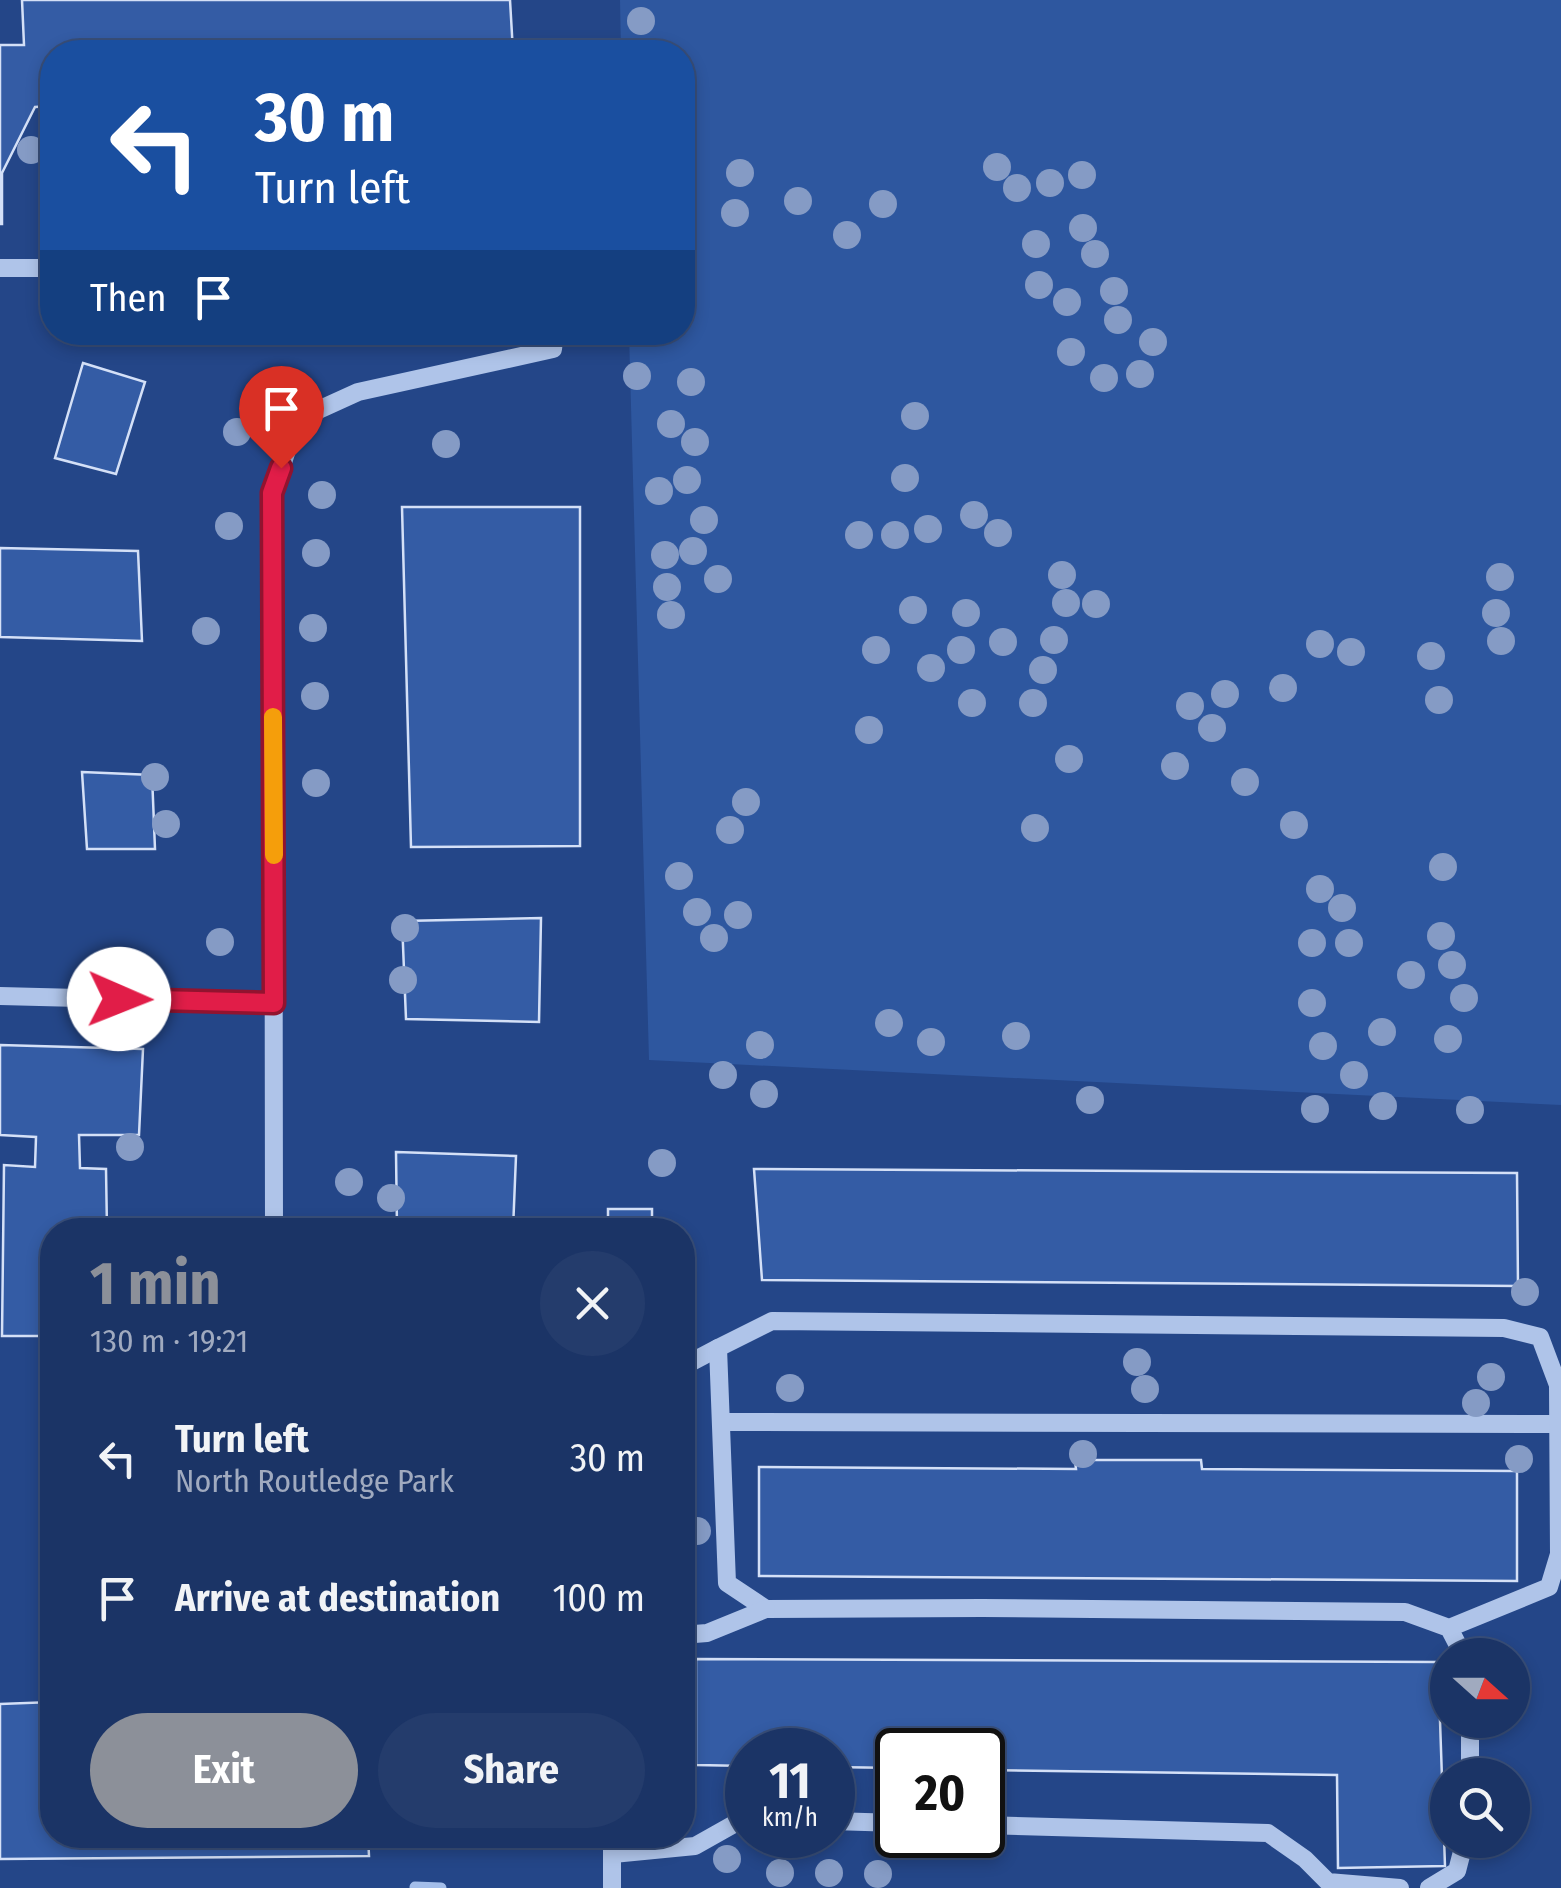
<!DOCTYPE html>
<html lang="en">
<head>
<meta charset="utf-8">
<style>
  body { margin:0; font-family:"Fira Sans Condensed",sans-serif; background:#243c6c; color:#f1f3f6; height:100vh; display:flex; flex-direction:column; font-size:38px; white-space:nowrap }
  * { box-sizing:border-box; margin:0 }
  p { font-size:32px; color:#a0aabf }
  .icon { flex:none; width:55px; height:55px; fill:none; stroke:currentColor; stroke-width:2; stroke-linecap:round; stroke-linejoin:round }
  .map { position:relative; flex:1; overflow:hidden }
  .panel { position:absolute; left:40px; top:1218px; width:655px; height:630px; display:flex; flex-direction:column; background:#1b3466; border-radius:40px; box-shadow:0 5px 15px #0003,0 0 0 2px #394f7a }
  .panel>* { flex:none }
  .top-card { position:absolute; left:40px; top:40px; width:655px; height:305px; border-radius:40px; box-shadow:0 5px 15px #0003,0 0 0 2px #394f7a; background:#1a4fa0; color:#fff; overflow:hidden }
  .needle { width:65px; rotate:111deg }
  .tools { position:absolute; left:1430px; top:1638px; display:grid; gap:20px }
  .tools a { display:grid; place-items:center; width:100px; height:100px; border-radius:50%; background:#1b3466; box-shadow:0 5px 15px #0003,0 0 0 2px #394f7a; font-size:50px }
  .speed { position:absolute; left:725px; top:1728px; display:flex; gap:20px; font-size:50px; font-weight:700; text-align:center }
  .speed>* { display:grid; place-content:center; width:130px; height:130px; border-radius:50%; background:#1b3466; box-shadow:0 5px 15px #0003,0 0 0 2px #394f7a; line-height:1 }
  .speed small { font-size:25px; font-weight:400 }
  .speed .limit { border:5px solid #111; border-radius:15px; background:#fff; color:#111 }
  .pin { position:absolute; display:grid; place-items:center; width:85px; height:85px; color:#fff; margin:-102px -42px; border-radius:50% 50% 50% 0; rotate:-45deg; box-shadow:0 0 10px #0007 }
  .pin .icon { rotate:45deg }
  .me { position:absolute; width:110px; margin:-55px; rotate:91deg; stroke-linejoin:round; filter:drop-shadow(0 0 8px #0008) }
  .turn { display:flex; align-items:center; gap:35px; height:210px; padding:0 50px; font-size:45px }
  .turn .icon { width:130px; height:130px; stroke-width:2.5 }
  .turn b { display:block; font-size:70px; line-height:85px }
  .then { display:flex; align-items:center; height:95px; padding:0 50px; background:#0003; gap:20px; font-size:38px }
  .round { display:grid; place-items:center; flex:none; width:105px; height:105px; border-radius:52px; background:#243c6c }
  .head { display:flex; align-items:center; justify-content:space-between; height:170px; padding:0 50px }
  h1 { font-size:60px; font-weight:700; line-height:75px; color:#8c9099 }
  .button { display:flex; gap:20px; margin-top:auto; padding:20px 50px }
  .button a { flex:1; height:115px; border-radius:60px; background:#8c9099; color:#fff; font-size:40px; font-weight:700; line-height:115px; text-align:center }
  .button a+a { background:#243c6c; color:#f1f3f6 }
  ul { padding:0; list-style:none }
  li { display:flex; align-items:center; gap:30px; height:140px; padding:0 50px }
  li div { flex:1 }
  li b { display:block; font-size:38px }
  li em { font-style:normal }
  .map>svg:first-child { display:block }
  .green { fill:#2e579f }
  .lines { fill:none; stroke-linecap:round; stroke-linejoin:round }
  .stream { stroke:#a4beea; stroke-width:11 }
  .building { fill:#345ca5; stroke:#d4e0f7; stroke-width:2.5 }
  .minor { stroke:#afc4e9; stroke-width:18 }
  .tree { fill:#859bc5 }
  .route-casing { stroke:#92132f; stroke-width:25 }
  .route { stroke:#e11d48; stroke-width:18 }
  .slow { stroke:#f59e0b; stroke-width:18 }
</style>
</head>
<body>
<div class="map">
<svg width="1561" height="1888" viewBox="0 0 1561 1888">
  <rect width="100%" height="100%" fill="#244688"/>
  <path class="green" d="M 620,0 L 1561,0 L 1561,1105 L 649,1060 L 629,333 L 682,332 L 682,52 L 621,52 Z"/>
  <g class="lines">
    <path class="stream" d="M 415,1887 L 441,1888"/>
  </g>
  <g class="building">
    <path d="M 22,0 L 510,0 L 513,52 L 466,50 L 466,52 L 52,52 L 52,106 L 35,107 L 2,173 L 2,224 L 0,224 L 0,45 L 24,45 Z"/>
    <path d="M 83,363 L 145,382 L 116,474 L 55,458 Z"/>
    <path d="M 402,507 L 580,507 L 580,846 L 411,847 Z"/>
    <path d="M 0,548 L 138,551 L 142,641 L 0,637 Z"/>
    <path d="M 82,772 L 152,775 L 155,849 L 87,849 Z"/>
    <path d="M 541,918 L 539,1022 L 406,1019 L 402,921 Z"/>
    <path d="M 0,1045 L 143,1049 L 139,1135 L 79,1135 L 80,1168 L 106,1169 L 107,1230 L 52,1230 L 52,1336 L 2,1336 L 4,1165 L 35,1167 L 36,1137 L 0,1135 Z"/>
    <path d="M 396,1152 L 516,1156 L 513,1230 L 397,1230 Z"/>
    <path d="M 754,1169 L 1517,1173 L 1518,1286 L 762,1280 Z"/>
    <rect x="608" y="1209" width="44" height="21"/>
    <path d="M 1075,1460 L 1201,1460 L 1202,1469 L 1517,1471 L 1517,1581 L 759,1576 L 759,1467 L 1076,1469 Z"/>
    <path d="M 696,1659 L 1438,1662 L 1445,1866 L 1338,1868 L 1337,1775 L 982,1770 L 982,1750 L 898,1750 L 898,1768 L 832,1767 L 832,1750 L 748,1750 L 748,1766 L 696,1765 Z"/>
    <path d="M 52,1702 L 52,1835 L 368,1835 L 369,1856 L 0,1859 L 0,1704 Z"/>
  </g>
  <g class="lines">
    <g class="minor">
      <path d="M 0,268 L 52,268"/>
      <path d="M 0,996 L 274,1003"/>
      <path d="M 274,1230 L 273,493 L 289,444 L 314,412 L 358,392 L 553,349 L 555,332"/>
      <path d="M 682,1367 L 718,1348"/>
      <path d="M 721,1422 L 1559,1424"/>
      <path d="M 1449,1628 L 1549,1587 L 1559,1554 L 1558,1385 L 1540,1337 L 1504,1328 L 772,1321 L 718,1348 L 727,1583 L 766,1609 L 982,1608 L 1405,1612 L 1449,1628 L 1463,1655"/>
      <path d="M 682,1635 L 707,1633 L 766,1609"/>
      <path d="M 1470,1720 L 1470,1775"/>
      <path d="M 832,1821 L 898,1823"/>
      <path d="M 982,1825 L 1268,1833 L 1305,1859 L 1328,1882 L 1400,1888"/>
      <path d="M 613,1854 L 695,1846 L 743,1819 L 748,1819"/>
      <path d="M 612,1888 L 612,1835"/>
      <path d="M 1429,1888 L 1457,1871 L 1465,1840"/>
    </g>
  </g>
  <g class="tree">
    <circle cx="641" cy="21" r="14"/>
    <circle cx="31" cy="150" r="14"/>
    <circle cx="997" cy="167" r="14"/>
    <circle cx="740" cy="173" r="14"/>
    <circle cx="1082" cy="175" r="14"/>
    <circle cx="1050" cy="183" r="14"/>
    <circle cx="1017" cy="188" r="14"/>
    <circle cx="798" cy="201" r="14"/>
    <circle cx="883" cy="204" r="14"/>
    <circle cx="735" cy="213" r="14"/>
    <circle cx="1083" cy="228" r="14"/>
    <circle cx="847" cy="235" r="14"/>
    <circle cx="1036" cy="244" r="14"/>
    <circle cx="1095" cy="254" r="14"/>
    <circle cx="1039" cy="285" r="14"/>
    <circle cx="1114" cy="291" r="14"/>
    <circle cx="1067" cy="302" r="14"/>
    <circle cx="1118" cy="320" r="14"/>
    <circle cx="1153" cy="342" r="14"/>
    <circle cx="1071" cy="352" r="14"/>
    <circle cx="1140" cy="374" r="14"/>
    <circle cx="637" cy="376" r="14"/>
    <circle cx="1104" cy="378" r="14"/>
    <circle cx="691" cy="382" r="14"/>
    <circle cx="915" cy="416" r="14"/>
    <circle cx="671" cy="424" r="14"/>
    <circle cx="237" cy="432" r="14"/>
    <circle cx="695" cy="442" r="14"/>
    <circle cx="446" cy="444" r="14"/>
    <circle cx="905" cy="478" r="14"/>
    <circle cx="687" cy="480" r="14"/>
    <circle cx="659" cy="491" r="14"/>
    <circle cx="322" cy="495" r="14"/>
    <circle cx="974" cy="515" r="14"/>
    <circle cx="704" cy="520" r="14"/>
    <circle cx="229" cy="526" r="14"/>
    <circle cx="928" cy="529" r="14"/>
    <circle cx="998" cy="533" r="14"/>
    <circle cx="859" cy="535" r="14"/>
    <circle cx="895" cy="535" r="14"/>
    <circle cx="693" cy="551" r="14"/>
    <circle cx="316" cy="553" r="14"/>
    <circle cx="665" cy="555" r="14"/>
    <circle cx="1062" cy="575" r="14"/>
    <circle cx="1500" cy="577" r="14"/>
    <circle cx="718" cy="579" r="14"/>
    <circle cx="667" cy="587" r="14"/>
    <circle cx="1066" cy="603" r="14"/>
    <circle cx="1096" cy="604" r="14"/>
    <circle cx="913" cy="610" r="14"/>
    <circle cx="966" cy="613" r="14"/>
    <circle cx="1496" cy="613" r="14"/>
    <circle cx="671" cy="615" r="14"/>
    <circle cx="313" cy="628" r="14"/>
    <circle cx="206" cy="631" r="14"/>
    <circle cx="1054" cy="640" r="14"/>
    <circle cx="1501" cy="641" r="14"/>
    <circle cx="1003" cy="642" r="14"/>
    <circle cx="1320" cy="644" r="14"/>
    <circle cx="876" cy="650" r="14"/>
    <circle cx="961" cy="650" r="14"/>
    <circle cx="1351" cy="652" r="14"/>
    <circle cx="1431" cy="656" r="14"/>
    <circle cx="931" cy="668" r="14"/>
    <circle cx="1043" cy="670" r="14"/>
    <circle cx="1283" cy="688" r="14"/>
    <circle cx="1225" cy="694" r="14"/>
    <circle cx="315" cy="696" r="14"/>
    <circle cx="1439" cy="700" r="14"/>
    <circle cx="972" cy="703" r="14"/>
    <circle cx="1033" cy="703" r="14"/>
    <circle cx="1190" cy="706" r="14"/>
    <circle cx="1212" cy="728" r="14"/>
    <circle cx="869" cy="730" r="14"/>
    <circle cx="1069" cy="759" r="14"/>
    <circle cx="1175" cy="766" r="14"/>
    <circle cx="155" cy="777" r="14"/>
    <circle cx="1245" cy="782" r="14"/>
    <circle cx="316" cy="783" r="14"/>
    <circle cx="746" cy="802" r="14"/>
    <circle cx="166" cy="824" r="14"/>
    <circle cx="1294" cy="825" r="14"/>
    <circle cx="1035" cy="828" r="14"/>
    <circle cx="730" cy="830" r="14"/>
    <circle cx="1443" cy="867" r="14"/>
    <circle cx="679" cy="876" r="14"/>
    <circle cx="1320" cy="889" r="14"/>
    <circle cx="1342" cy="908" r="14"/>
    <circle cx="697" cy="912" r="14"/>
    <circle cx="738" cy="915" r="14"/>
    <circle cx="405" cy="928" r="14"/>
    <circle cx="1441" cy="936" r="14"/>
    <circle cx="714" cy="938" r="14"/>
    <circle cx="220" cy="942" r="14"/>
    <circle cx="1312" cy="943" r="14"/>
    <circle cx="1349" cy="943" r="14"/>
    <circle cx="1452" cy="965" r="14"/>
    <circle cx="1411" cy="975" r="14"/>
    <circle cx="403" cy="980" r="14"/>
    <circle cx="1464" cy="998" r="14"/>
    <circle cx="1312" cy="1003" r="14"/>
    <circle cx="889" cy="1023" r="14"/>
    <circle cx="1382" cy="1032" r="14"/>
    <circle cx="1016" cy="1036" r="14"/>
    <circle cx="1448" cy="1039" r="14"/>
    <circle cx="931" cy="1042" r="14"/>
    <circle cx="760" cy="1045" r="14"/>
    <circle cx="1323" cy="1046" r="14"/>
    <circle cx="723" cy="1075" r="14"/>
    <circle cx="1354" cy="1075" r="14"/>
    <circle cx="764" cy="1094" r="14"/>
    <circle cx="1090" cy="1100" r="14"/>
    <circle cx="1383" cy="1106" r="14"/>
    <circle cx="1315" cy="1109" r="14"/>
    <circle cx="1470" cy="1110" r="14"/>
    <circle cx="130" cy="1147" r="14"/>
    <circle cx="662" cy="1163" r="14"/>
    <circle cx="349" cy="1182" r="14"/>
    <circle cx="391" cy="1198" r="14"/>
    <circle cx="1525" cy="1292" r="14"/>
    <circle cx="1137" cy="1362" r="14"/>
    <circle cx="1491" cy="1377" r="14"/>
    <circle cx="790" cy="1388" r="14"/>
    <circle cx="1145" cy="1389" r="14"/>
    <circle cx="1476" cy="1403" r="14"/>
    <circle cx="1083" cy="1454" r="14"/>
    <circle cx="1519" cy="1459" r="14"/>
    <circle cx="697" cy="1531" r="14"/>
    <circle cx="727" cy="1859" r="14"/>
    <circle cx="780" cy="1873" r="14"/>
    <circle cx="829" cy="1873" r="14"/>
    <circle cx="878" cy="1874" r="14"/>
  </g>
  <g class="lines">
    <g class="route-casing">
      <path id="route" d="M 119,999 L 274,1003 L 272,493 L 281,468"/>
    </g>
    <use href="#route" class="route"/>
    <path class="slow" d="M 273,717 L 274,855"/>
  </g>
</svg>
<div class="tools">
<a><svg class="needle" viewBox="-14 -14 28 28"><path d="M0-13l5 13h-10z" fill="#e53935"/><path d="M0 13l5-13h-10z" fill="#a0aabf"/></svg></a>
<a><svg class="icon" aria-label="search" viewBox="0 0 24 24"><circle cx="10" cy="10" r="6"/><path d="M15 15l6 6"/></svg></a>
</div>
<div class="speed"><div>11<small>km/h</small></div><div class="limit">20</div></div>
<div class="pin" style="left:281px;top:468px;background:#d93025"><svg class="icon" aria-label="arrive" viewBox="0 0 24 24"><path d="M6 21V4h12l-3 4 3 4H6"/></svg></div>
<svg class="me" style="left:119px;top:999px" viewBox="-20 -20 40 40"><circle r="19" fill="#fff"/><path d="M0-13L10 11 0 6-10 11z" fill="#e11d48"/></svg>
<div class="top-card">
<div class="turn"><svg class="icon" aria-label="left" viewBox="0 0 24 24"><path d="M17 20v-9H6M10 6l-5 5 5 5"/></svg><div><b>30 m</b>Turn left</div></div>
<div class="then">Then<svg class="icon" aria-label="arrive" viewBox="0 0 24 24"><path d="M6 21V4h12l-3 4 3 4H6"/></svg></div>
</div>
<section class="panel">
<div class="head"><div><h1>1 min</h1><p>130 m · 19:21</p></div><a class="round"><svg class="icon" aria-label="close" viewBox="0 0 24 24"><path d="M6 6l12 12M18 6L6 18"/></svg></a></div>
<ul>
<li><svg class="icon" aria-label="left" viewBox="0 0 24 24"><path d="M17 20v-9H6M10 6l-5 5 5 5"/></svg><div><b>Turn left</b><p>North Routledge Park</p></div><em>30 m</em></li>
<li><svg class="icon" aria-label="arrive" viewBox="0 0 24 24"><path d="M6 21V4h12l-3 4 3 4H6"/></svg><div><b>Arrive at destination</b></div><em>100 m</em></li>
</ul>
<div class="button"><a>Exit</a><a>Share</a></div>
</section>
</div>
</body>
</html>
